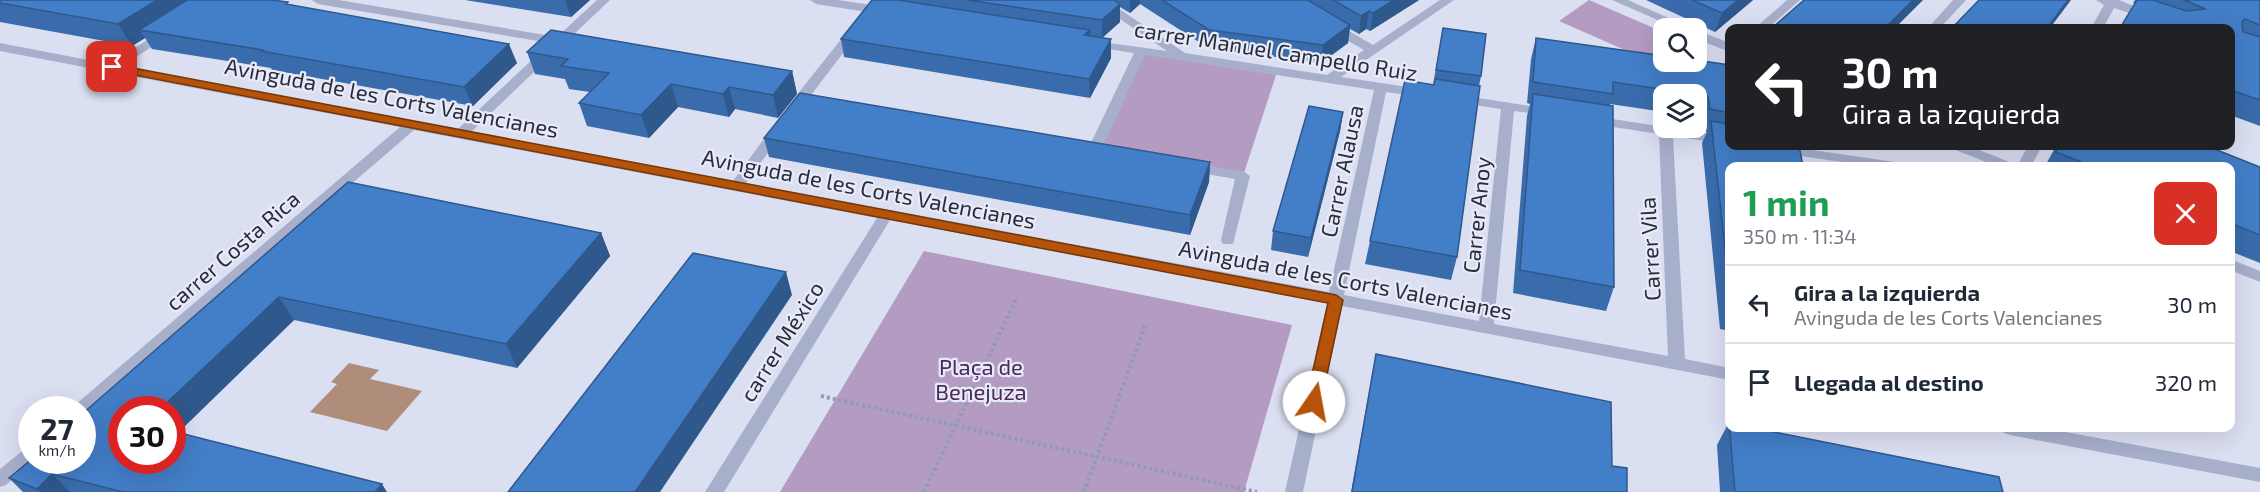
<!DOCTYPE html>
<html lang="es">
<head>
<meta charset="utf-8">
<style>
  body { margin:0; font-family:"Exo 2",sans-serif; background:#f6f6f7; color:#1f2937; height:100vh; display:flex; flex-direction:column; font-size:22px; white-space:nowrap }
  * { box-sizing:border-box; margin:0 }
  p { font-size:20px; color:#747a83 }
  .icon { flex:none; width:33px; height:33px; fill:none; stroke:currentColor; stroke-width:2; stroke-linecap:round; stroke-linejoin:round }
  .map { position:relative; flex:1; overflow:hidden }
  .panel { position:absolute; left:1725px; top:162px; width:510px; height:270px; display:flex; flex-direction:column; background:#fff; border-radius:12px; box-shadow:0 6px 24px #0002 }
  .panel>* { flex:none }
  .hud { position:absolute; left:1725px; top:24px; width:510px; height:126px; border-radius:12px; box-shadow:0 6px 24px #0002; background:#202124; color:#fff; overflow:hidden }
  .tools { position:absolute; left:1653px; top:18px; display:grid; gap:12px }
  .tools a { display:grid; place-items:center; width:54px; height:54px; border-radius:12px; background:#fff; box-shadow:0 6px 24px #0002; font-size:30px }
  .speed { position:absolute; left:18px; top:396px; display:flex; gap:12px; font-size:30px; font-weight:700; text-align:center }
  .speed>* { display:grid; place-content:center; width:78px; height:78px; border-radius:50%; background:#fff; box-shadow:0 6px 24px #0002; line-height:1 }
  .speed small { font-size:15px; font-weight:400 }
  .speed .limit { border:9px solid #d22; background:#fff; color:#111 }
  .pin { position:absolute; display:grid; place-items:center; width:51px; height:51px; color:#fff; margin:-26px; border-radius:12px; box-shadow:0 3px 9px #0006 }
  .me { position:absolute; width:66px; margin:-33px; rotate:12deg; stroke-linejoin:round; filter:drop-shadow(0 0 4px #0008) }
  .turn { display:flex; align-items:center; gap:21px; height:126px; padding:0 18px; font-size:27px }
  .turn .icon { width:78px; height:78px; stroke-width:2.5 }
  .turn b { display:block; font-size:42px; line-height:51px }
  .round { display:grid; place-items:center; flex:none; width:63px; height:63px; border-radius:12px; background:#f6f6f7 }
  .summary { display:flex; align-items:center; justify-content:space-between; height:102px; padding:0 18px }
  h1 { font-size:36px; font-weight:700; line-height:45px; color:#1e9e55 }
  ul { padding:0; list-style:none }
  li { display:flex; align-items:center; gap:18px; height:78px; padding:0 18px; border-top:2px solid #e0e1e3 }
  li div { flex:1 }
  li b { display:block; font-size:22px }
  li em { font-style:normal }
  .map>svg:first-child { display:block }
  .green { fill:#b49bc2 }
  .water { fill:#b08d7a }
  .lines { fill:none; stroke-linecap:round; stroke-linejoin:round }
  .path { stroke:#919ab7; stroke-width:4; stroke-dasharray:3 3; stroke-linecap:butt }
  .minor { fill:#a7afcb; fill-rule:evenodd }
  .wall { fill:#3a6cac }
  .shaded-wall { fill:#2f588c }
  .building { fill:#437ec8; stroke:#2f588c; stroke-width:1.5 }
  .route { fill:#b45309; stroke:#753606; stroke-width:1.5 }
  .labels { text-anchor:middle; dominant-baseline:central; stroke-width:4.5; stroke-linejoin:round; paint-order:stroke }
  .street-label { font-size:22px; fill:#282d37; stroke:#e8eafa }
  .park-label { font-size:22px; fill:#482b56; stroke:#e8eafa }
</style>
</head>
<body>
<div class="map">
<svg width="2260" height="492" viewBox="0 0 2260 492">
  <rect width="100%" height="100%" fill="#dbdff2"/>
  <g class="green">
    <path d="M 1589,0 L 1663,32 L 1664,62 L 1670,70 L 1559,21 Z"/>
    <path d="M 1141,51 L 1277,72 L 1243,176 L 1094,151 Z"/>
    <path d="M 924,251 L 1292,325 L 1244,492 L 780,492 Z"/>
  </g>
  <path class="water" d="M 349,363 L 379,370 L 370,379 L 422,391 L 387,431 L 310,412 L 337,384 L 331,382 Z"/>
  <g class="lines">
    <g class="path">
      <path d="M 821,396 L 1257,492"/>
      <path d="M 924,492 L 1016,299"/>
      <path d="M 1084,492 L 1146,323"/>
    </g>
    <g class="minor">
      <path d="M 312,0 L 339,0 L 557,37 L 597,0 L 610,0 L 471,132 L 733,181 L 772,128 L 777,127 L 784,131 L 746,183 L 1329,292 L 1374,90 L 1145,55 L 1102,148 L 1112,150 L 1114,153 L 1107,157 L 1089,154 L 1087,151 L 1134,53 L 1088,46 L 1088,40 L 1167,51 L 1092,0 L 1106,0 L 1185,53 L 1327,75 L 1364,50 L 1327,29 L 1327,23 L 1335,23 L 1373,45 L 1440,0 L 1454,0 L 1341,77 L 1421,89 L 1428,93 L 1421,97 L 1386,92 L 1344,295 L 1479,321 L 1501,109 L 1460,103 L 1453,99 L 1460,95 L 1549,109 L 1556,113 L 1554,116 L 1514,111 L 1494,324 L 1668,356 L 1659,134 L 1593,124 L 1586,120 L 1593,116 L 1730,137 L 1730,145 L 1673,136 L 1685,359 L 1730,368 L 1730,380 L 1342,306 L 1303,492 L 1285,492 L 1327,303 L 890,220 L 724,492 L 705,492 L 877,218 L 414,130 L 82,416 L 82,410 L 73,410 L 75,405 L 400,127 L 0,51 L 0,43 L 109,64 L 163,30 L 167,31 L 167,37 L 122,66 L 458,129 L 550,43 L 318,4 Z"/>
      <path d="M 810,0 L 838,0 L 885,7 L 891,11 L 885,15 L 816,4 Z"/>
      <path d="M 1612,0 L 1628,0 L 1691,28 L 1676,28 Z"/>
      <path d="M 1787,0 L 1800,0 L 1768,28 L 1755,28 Z"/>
      <path d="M 1953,0 L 1966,0 L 1940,28 L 1928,28 Z"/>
      <path d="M 2096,0 L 2119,0 L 2190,28 L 2174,28 L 2114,8 L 2103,28 L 2091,28 L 2104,5 Z"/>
      <path d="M 854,27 L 860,31 L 798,112 L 788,112 L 786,109 L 788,106 L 850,28 Z"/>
      <path d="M 1696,30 L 1730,43 L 1730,52 L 1696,39 Z"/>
      <path d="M 1752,146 L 1785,146 L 1895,162 L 1902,166 L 1869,166 L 1759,150 Z"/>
      <path d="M 1951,146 L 1969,146 L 2012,163 L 2014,166 L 1996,166 L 1953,149 Z"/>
      <path d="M 2028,146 L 2042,146 L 2031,166 L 2017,166 Z"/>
      <path d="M 1190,163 L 1243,171 L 1250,176 L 1233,244 L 1223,244 L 1221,240 L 1235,179 L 1185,170 L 1183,167 L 1185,164 Z"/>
      <path d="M 2230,259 L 2260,271 L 2260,282 L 2230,270 Z"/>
      <path d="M 2001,428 L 2044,428 L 2260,468 L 2260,482 L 2010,435 L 2004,433 Z"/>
      <path d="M 32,446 L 32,460 L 35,460 L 6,485 L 0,487 L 0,469 L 26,448 Z"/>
    </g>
  </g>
  <g class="wall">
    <path d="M 0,0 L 289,4 L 517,63 L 473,106 L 272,70 L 271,68 L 152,49 L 145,38 L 132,46 L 0,22 Z"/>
    <path d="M 465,0 L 590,0 L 571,17 Z"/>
    <path d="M 872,0 L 1419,0 L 1370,31 L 1366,29 L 1359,34 L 1350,29 L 1348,43 L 1321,63 L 1208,48 L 1140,4 L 1130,13 L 1120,7 L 1120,22 L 1102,38 L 1111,39 L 1111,58 L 1090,98 L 844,57 L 841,39 Z"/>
    <path d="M 1646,0 L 1753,0 L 1715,32 Z"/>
    <path d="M 2135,0 L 2260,0 L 2260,126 L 2230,115 L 2230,28 L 2135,4 L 2133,3 Z"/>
    <path d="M 1443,28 L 1481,76 L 1479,86 L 1457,257 L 1451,280 L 1365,264 L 1370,241 L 1433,85 Z"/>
    <path d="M 1536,38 L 1730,65 L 1730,331 L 1720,329 L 1702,143 L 1707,132 L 1701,130 L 1700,117 L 1696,117 L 1696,94 L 1664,94 L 1664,112 L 1610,104 L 1614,287 L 1606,311 L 1513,293 L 1527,116 L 1530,104 L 1527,103 L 1531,59 Z"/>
    <path d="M 527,52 L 792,71 L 797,94 L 778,118 L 735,109 L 729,117 L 678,107 L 649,138 L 587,126 L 579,103 L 590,92 L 569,89 L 565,79 L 535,74 Z"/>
    <path d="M 1343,112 L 1340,131 L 1308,257 L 1271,250 L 1273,231 Z"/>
    <path d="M 764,138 L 1210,162 L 1209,182 L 1190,235 L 769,157 Z"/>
    <path d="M 2056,146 L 2212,146 L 2212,148 L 2260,167 L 2260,263 L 2230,251 L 2230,166 L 2045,166 Z"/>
    <path d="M 348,182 L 601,233 L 610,256 L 517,368 L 294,320 L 179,432 L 387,492 L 23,492 L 9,478 Z"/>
    <path d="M 1376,354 L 1612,466 L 1627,492 L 1351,492 Z"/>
    <path d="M 1729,422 L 2003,492 L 1720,492 L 1717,445 Z"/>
  </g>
  <g class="shaded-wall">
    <path d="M 157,0 L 192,0 L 139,30 L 145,38 L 132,46 L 118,24 Z"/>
    <path d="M 565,0 L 590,0 L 571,17 Z"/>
    <path d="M 1130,0 L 1140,0 L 1140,4 L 1130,13 Z"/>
    <path d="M 1394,0 L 1419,0 L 1370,31 L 1373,13 Z"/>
    <path d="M 1738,0 L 1753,0 L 1715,32 L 1722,13 Z"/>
    <path d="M 1913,0 L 1923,0 L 1895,28 L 1885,28 Z"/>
    <path d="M 2068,0 L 2071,0 L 2050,28 L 2047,28 Z"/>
    <path d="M 1120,4 L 1120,22 L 1102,38 L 1102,20 Z"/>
    <path d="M 1369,11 L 1366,29 L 1359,34 L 1361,16 Z"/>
    <path d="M 1350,25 L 1348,43 L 1321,63 L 1323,45 Z"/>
    <path d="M 1090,30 L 1091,48 L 1084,35 Z"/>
    <path d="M 1111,39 L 1111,58 L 1090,98 L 1089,79 Z"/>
    <path d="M 509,44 L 517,63 L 473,106 L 464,87 Z"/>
    <path d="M 792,71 L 797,94 L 778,118 L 773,95 Z"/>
    <path d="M 671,84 L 678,107 L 649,138 L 641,115 Z"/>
    <path d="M 729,87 L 735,109 L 729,117 L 723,94 Z"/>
    <path d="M 1343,112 L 1340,131 L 1308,257 L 1311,238 Z"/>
    <path d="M 1210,162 L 1209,182 L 1190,235 L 1190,215 Z"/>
    <path d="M 601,233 L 610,256 L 517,368 L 506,344 Z"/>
    <path d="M 786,272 L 792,295 L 660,492 L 635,492 Z"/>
    <path d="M 279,297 L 294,320 L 172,438 L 172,410 L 159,410 Z"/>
    <path d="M 52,474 L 70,492 L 40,492 L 37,489 Z"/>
    <path d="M 382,484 L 387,492 L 375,492 Z"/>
  </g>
  <g class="building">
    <path d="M 0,0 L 157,0 L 118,24 L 0,3 Z"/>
    <path d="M 187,0 L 272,0 L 288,2 L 286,4 L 509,44 L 464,87 L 261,51 L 263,50 L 139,30 Z"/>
    <path d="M 872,0 L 898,0 L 1090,30 L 1084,35 L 1111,39 L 1089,79 L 841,39 Z"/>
    <path d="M 968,0 L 1114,0 L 1120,4 L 1102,20 Z"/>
    <path d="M 1162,0 L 1308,0 L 1350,25 L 1323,45 L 1209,30 Z"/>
    <path d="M 1333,0 L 1394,0 L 1373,13 L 1369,11 L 1361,16 Z"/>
    <path d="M 1692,0 L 1738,0 L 1722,13 Z"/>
    <path d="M 1804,0 L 1913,0 L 1885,28 L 1776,28 L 1773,27 Z"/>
    <path d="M 1979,0 L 2068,0 L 2047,28 L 1952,28 Z"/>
    <path d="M 2137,0 L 2153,0 L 2186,11 L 2206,9 L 2184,0 L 2260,0 L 2260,25 L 2245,19 L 2242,22 L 2243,32 L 2260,37 L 2260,100 L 2233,91 L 2230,96 L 2230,28 L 2120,28 Z"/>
    <path d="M 1443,28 L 1486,34 L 1481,76 L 1436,70 Z"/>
    <path d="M 551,30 L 792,71 L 773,95 L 729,87 L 723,94 L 671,84 L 641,115 L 579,103 L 609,73 L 561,66 L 568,59 L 527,52 Z"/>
    <path d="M 1536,38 L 1664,56 L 1664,62 L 1696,62 L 1696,60 L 1730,65 L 1730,113 L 1710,109 L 1708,96 L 1613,82 L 1613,94 L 1533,82 Z"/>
    <path d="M 1435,79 L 1480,86 L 1457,257 L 1370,241 L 1405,80 L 1434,85 Z"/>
    <path d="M 800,93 L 1210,162 L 1190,215 L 764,138 Z"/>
    <path d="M 1533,94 L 1613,106 L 1614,287 L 1520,270 Z"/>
    <path d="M 1309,106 L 1343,112 L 1311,238 L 1273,231 Z"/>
    <path d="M 1711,121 L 1730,124 L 1730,146 L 1799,146 L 1803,166 L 1730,166 L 1730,294 Z"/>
    <path d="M 2059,146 L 2212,146 L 2212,148 L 2260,167 L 2260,235 L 2230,223 L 2230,166 L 2091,166 L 2056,152 Z"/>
    <path d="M 348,182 L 601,233 L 506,344 L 279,297 L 159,410 L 122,410 L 122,460 L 172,460 L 172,431 L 382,484 L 375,492 L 123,492 L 52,474 L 37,489 L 9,478 L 32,459 L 32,460 L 82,460 L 82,414 Z"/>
    <path d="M 693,253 L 786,272 L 635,492 L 508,492 Z"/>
    <path d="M 1376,354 L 1611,402 L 1612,466 L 1627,468 L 1627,492 L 1352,492 Z"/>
    <path d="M 1729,422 L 1730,422 L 1730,428 L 1754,428 L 1999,477 L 2003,492 L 1735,492 Z"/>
  </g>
  <path class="route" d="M 112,64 L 1336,295 L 1343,300 L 1321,402 L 1314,408 L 1306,402 L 1328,303 L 108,70 L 108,65 Z"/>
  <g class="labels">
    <g class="street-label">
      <text transform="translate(1276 50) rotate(9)">carrer Manuel Campello Ruiz</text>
      <text transform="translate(392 97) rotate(11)">Avinguda de les Corts Valencianes</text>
      <text transform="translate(1341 171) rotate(-78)">Carrer Alausa</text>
      <text transform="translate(869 188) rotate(11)">Avinguda de les Corts Valencianes</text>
      <text transform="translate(1476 215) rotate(-84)">Carrer Anoy</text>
      <text transform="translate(1649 249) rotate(-93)">Carrer Vila</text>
      <text transform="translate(232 250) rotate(-41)">carrer Costa Rica</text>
      <text transform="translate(1346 279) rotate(11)">Avinguda de les Corts Valencianes</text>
      <text transform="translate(781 341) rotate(-58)">carrer México</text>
    </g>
    <g class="park-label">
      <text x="981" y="366">Plaça de<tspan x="981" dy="25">Benejuza</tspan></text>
    </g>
  </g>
</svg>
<div class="tools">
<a><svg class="icon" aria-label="search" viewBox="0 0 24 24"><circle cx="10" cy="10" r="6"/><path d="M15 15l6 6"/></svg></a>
<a><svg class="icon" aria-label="layers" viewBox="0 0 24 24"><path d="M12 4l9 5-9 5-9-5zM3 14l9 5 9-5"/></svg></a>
</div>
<div class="speed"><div>27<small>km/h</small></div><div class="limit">30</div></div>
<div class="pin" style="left:112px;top:67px;background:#d93025"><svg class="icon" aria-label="arrive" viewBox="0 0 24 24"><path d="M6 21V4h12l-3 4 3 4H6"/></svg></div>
<svg class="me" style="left:1314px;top:402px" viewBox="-20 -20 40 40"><circle r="19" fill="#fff"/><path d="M0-13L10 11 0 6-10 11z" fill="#b45309"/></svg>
<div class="hud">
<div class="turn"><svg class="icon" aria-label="left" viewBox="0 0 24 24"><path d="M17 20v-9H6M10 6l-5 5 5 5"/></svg><div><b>30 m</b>Gira a la izquierda</div></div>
</div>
<section class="panel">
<div class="summary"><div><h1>1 min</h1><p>350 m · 11:34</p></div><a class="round" style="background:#d93025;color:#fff"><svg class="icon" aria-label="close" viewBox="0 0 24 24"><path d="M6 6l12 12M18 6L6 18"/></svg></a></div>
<ul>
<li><svg class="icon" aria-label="left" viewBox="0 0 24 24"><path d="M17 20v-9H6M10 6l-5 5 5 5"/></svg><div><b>Gira a la izquierda</b><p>Avinguda de les Corts Valencianes</p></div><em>30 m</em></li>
<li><svg class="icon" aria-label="arrive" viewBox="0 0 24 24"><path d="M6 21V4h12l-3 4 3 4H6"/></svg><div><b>Llegada al destino</b></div><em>320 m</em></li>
</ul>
</section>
</div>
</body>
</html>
